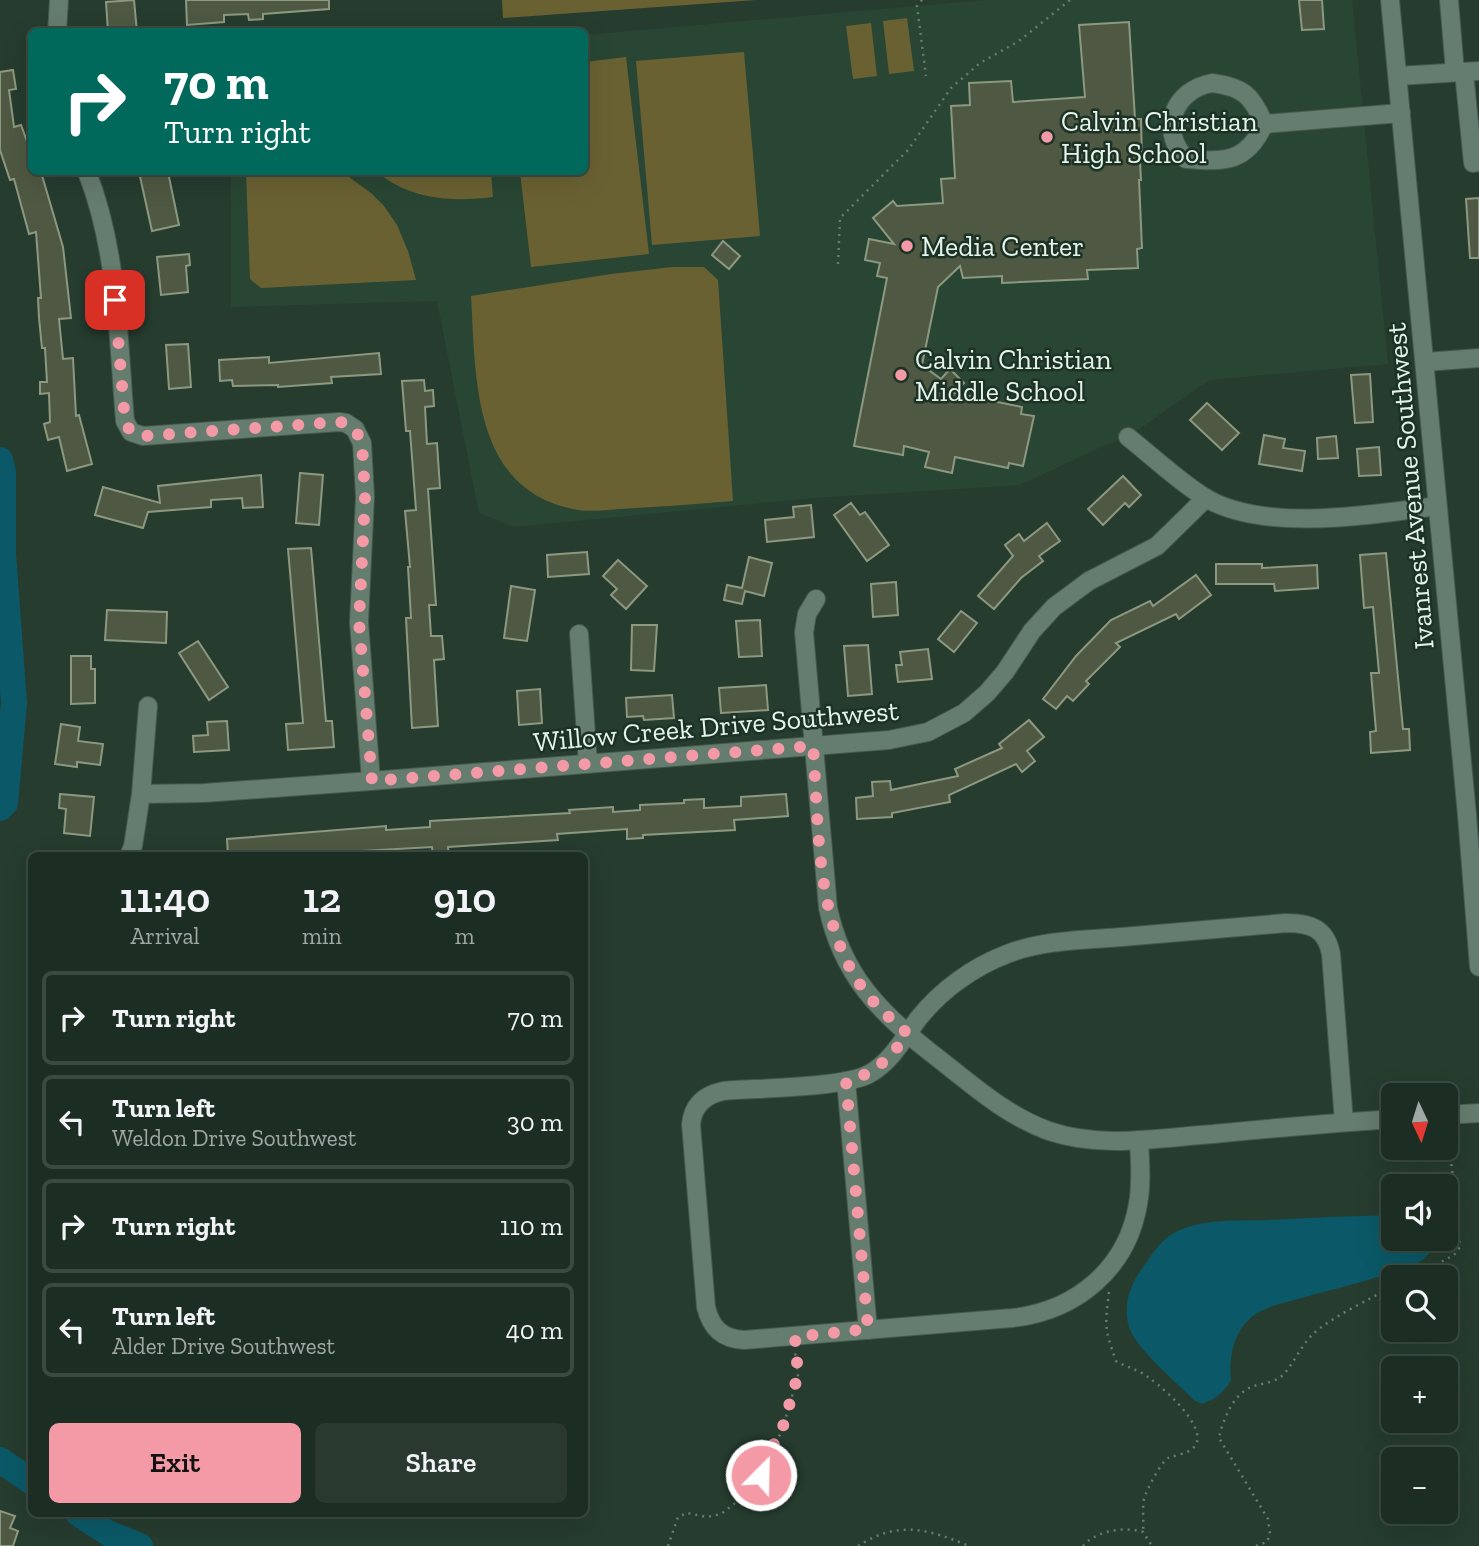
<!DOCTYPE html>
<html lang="en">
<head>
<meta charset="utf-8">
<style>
  body { margin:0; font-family:"Zilla Slab",serif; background:#293930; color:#f1f3f6; height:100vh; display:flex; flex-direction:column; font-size:26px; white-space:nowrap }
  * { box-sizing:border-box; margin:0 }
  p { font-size:23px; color:#a0a8a6 }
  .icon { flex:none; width:38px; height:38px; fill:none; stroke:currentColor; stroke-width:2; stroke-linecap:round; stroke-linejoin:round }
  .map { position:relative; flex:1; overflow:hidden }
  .panel { position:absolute; left:28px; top:852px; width:560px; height:665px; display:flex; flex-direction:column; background:#1c2d23; border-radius:10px; box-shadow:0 7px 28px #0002,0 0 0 2px #3a4941 }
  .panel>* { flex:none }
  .banner { position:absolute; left:28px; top:28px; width:560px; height:147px; border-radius:10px; box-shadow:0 7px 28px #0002,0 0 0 2px #3a4941; background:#00695c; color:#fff; overflow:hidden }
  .needle { width:46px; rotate:176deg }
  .fabs { position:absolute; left:1381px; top:1083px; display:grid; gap:14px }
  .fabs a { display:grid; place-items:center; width:77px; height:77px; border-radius:10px; background:#1c2d23; box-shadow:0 7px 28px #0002,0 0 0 2px #3a4941; font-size:35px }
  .pin { position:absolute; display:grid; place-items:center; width:60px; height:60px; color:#fff; margin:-30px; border-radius:14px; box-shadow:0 4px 10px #0006 }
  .me { position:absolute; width:77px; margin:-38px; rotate:23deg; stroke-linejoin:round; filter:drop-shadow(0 0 5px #0008) }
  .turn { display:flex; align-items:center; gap:24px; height:147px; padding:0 21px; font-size:32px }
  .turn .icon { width:91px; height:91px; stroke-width:2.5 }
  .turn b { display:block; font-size:49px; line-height:60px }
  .eta { display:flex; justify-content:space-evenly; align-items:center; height:119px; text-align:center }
  .eta b { font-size:42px; font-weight:600; line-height:49px }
  .cta { display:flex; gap:14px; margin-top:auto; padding:14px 21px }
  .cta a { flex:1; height:80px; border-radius:10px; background:#f49aa6; color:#111; font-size:28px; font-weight:600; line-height:80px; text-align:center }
  .cta a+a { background:#293930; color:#f1f3f6 }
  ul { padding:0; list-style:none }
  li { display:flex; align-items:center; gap:21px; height:94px; margin:0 14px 10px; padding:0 7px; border:4px solid #3a4941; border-radius:10px }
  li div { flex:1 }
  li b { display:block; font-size:26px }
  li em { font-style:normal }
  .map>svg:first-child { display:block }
  .built { fill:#294634 }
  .green { fill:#6a6133 }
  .water { fill:#0b5968 }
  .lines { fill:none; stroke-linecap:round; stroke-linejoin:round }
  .river { stroke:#0b5968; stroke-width:26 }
  .building { fill:#4e5842; stroke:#8d9880; stroke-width:2 }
  .minor-casing { stroke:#46594e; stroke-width:20 }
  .path { stroke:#687b70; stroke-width:2.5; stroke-dasharray:2 5; stroke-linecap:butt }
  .minor { stroke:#657d6e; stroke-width:18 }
  .route { stroke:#f49aa6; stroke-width:12; stroke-dasharray:0 21.6 }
  .poi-dot { fill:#f49aa6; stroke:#1c3225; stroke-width:2.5 }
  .labels { text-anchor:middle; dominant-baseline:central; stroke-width:5; stroke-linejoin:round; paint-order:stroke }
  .poi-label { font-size:28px; fill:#e6f3ea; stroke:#1c3225; text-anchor:start }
  .street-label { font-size:28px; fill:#e6f3ea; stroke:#1c3225 }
</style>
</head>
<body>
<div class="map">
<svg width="1479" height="1546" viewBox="0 0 1479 1546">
  <rect width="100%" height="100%" fill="#263c2f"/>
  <path class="built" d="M 985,0 L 1352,0 L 1388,364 L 1209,380 L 1128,437 L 1103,446 L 1020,485 L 814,498 L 514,527 L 479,513 L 437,301 L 231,307 L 231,172 L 584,172 L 585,35 Z"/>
  <g class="green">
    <path d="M 502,0 L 756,0 L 503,18 Z"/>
    <path d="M 907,18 L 914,71 L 889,74 L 883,21 Z"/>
    <path d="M 871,23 L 877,76 L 853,79 L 846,26 Z"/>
    <path d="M 744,52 L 760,236 L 652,245 L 636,61 Z"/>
    <path d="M 626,57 L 649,254 L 531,267 L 520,172 L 584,172 L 585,62 Z"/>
    <path d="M 246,172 L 342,172 L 371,193 L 384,206 L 397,225 L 408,251 L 416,280 L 261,288 L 250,279 Z"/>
    <path d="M 377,172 L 491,172 L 493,197 C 451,202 411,200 377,172 Z"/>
    <path d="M 672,267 L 704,267 L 718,280 L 733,501 C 695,504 658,507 620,509 C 606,510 592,512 578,510 C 472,492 476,380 471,296 L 611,274 Z"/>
  </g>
  <path class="water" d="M 1392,1215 L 1393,1239 L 1431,1239 L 1433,1247 C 1424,1265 1407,1268 1388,1274 C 1357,1284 1325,1291 1294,1300 C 1280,1304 1265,1307 1253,1316 C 1233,1331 1229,1358 1231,1380 C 1224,1393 1215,1399 1202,1404 L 1194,1400 C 1177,1383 1143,1354 1132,1334 C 1122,1314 1127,1291 1139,1273 C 1149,1259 1159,1241 1174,1233 C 1201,1218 1239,1221 1269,1220 C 1310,1218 1351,1216 1392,1215 Z"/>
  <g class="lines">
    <g class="river">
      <path d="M 0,460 L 3,472 L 3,554 L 14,703 L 5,803 L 0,808"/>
      <path d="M 0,1460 L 32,1482"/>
      <path d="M 79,1514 L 108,1533 L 140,1546"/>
    </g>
  </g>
  <g class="building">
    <path d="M 134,0 L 137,32 L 108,32 L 106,2 Z"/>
    <path d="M 186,0 L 329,0 L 329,9 L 263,14 L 263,19 L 249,20 L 248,14 L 224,15 L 224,22 L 187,25 Z"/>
    <path d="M 1299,0 L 1322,0 L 1324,29 L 1302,30 Z"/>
    <path d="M 1129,22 L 1135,119 L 1141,119 L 1142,161 L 1140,161 L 1141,180 L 1139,180 L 1142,248 L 1137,249 L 1138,268 L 1087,270 L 1088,279 L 1002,283 L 1002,276 L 963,278 L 960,266 L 938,287 L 922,365 L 941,379 L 950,369 L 964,383 L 954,393 L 1022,407 L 1021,414 L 1034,416 L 1023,466 L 1009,463 L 1008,468 L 955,457 L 952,473 L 925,467 L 929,452 L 904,446 L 903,455 L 854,446 L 887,278 L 877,276 L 880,263 L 865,260 L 869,239 L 894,244 L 873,218 L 893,201 L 897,206 L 943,203 L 941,179 L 955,178 L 951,106 L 970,105 L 969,83 L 1011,81 L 1013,102 L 1085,97 L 1079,25 Z"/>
    <path d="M 13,70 L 16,89 L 9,90 L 14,127 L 21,125 L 32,155 L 32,172 L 41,172 L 63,247 L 71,318 L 59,319 L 63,359 L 73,358 L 76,416 L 79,415 L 92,464 L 67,471 L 59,437 L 48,440 L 44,424 L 50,422 L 49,393 L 40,394 L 40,382 L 47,382 L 45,348 L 42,348 L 39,318 L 38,298 L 41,298 L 36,232 L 29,234 L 14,179 L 10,180 L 0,150 L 0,72 Z"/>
    <path d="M 139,172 L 168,172 L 179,225 L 152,231 Z"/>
    <path d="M 1479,198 L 1479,258 L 1470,258 L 1466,199 Z"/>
    <path d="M 723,241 L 740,256 L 729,269 L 712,255 Z"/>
    <path d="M 189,254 L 190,265 L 186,266 L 188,292 L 161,295 L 157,257 Z"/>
    <path d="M 188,344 L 191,387 L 169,389 L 166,345 Z"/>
    <path d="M 379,353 L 381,374 L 331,377 L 332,383 L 278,387 L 278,385 L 233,386 L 232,380 L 220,381 L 219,360 L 269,357 L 269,363 Z"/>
    <path d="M 1370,374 L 1373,422 L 1355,423 L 1351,375 Z"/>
    <path d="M 424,380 L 425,391 L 433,390 L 434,406 L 425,407 L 427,444 L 437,443 L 440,488 L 428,489 L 436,605 L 429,605 L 431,636 L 442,636 L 444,659 L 434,660 L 438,726 L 412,728 L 406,618 L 411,618 L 408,567 L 410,567 L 405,511 L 416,510 L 410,431 L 406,431 L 402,381 Z"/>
    <path d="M 1207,403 L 1239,433 L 1222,450 L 1190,420 Z"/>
    <path d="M 1264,435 L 1285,439 L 1283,448 L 1305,451 L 1302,471 L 1259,464 Z"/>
    <path d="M 1336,436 L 1338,458 L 1318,459 L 1317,438 Z"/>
    <path d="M 1379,447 L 1381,475 L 1359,476 L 1357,449 Z"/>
    <path d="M 300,473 L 323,475 L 319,525 L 296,523 Z"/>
    <path d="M 261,475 L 263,507 L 243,508 L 242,498 L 211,500 L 211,507 L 148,512 L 143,528 L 95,515 L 103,487 L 160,503 L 158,486 Z"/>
    <path d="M 1123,476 L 1141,495 L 1129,507 L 1125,503 L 1103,525 L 1088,509 Z"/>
    <path d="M 851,503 L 860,515 L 865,512 L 889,545 L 867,561 L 834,515 Z"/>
    <path d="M 811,505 L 814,537 L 767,542 L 765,520 L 794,517 L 793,507 Z"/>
    <path d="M 1047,523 L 1060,541 L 1039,556 L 1043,561 L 1021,578 L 994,609 L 978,596 L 1013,556 L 1005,545 L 1019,534 L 1024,541 Z"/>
    <path d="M 311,548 L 326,721 L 332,721 L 334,747 L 288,750 L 286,724 L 303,723 L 288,549 Z"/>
    <path d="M 587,552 L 589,574 L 548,577 L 547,555 Z"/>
    <path d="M 1386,553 L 1403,729 L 1409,729 L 1410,750 L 1371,753 L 1370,732 L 1376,731 L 1371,673 L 1379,673 L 1373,607 L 1364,608 L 1360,555 Z"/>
    <path d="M 749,557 L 772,563 L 764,596 L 745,591 L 742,604 L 724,600 L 727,585 L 742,588 Z"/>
    <path d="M 618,560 L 647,586 L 626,609 L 611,595 L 617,589 L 603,576 Z"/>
    <path d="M 1216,564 L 1262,564 L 1262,568 L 1317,565 L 1318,588 L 1275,591 L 1274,584 L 1216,584 Z"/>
    <path d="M 1196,575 L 1211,595 L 1179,619 L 1176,614 L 1116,643 L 1120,647 L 1086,681 L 1089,684 L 1073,701 L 1067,696 L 1056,709 L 1043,699 L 1076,656 L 1111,620 L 1150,601 L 1153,606 Z"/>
    <path d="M 896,582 L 898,615 L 873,617 L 871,584 Z"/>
    <path d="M 511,586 L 535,590 L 527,641 L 504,638 Z"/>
    <path d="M 107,610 L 167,612 L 166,643 L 105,640 Z"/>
    <path d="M 961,611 L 977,623 L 954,652 L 938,639 Z"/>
    <path d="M 760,620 L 762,656 L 739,657 L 736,621 Z"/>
    <path d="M 632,625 L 657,625 L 654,671 L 631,670 Z"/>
    <path d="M 198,641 L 228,687 L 209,700 L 179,653 Z"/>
    <path d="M 868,645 L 872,694 L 848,696 L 844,646 Z"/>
    <path d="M 928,649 L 932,679 L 898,682 L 896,665 L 902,665 L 900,652 Z"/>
    <path d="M 71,656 L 91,656 L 91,669 L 95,669 L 95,703 L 71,704 Z"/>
    <path d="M 766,685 L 768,710 L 721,713 L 719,688 Z"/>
    <path d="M 540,689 L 542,723 L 519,725 L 517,691 Z"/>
    <path d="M 672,695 L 674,718 L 644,720 L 643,716 L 627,717 L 626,698 Z"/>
    <path d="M 1029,720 L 1044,737 L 1027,751 L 1035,761 L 1022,772 L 1016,764 L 949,795 L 950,802 L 892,813 L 892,817 L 857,819 L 856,798 L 873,796 L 872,782 L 890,781 L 891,790 L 958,776 L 955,769 L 1002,748 L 999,744 Z"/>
    <path d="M 227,721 L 229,750 L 194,752 L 193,736 L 208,735 L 207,722 Z"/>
    <path d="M 61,724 L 80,727 L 78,741 L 103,744 L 100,765 L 77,762 L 77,767 L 55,764 Z"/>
    <path d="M 60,794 L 94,797 L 90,836 L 64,833 L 66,809 L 59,808 Z"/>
    <path d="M 786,794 L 788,816 L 734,820 L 735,830 L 643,835 L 643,838 L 627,839 L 627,829 L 557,834 L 558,840 L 448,847 L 449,856 L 433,856 L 432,847 L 327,853 L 328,856 L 228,856 L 227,839 L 386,826 L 386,830 L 430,827 L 430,821 L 570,813 L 569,810 L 613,807 L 613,812 L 640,810 L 640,805 L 684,803 L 684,800 L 704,799 L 704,808 L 741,806 L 741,797 Z"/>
    <path d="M 0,1511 L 15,1516 L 10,1528 L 18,1531 L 13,1546 L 0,1546 Z"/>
  </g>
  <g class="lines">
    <g class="minor-casing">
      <g id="minor">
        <path d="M 1390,0 L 1467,815 L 1479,967"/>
        <path d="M 1449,0 L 1455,72"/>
        <path d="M 57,32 L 59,0"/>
        <path d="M 1464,72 L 1473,163 L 1479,162"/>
        <path d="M 1398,76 L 1479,71"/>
        <path d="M 1212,83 C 1243,87 1252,95 1264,124 C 1247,163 1224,162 1186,159 C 1158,129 1174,90 1212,83 Z"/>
        <path d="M 1264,124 L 1401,113"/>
        <path d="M 87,172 C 118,251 118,338 125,421 L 131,432 L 143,436 L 339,422 L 346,423 L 355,429 L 362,443 L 365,497 L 359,622 L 371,781"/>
        <path d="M 1425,362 L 1479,358"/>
        <path d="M 1128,437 C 1153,457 1177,480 1204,497 C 1263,533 1371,515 1437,506"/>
        <path d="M 816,599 L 807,614 L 804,632 L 828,908 C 842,974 879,1012 930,1052 C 968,1081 1004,1115 1049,1131 C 1102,1149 1159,1138 1213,1134 C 1273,1128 1333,1123 1393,1119"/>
        <path d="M 579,634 L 588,764"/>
        <path d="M 141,794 L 204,793 L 371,781 L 813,746 L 889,740 L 928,732 L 964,713 L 987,693 L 1005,672 L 1032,631 L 1054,607 L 1089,581 L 1157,546 L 1206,498"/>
        <path d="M 129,856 L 133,846 L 141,794 L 148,706"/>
        <path d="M 846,1081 L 868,1330"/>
        <path d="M 1446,1115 L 1479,1113"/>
        <path d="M 1139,1140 C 1140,1161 1142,1183 1138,1204 C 1127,1269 1076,1311 1012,1318 L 744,1340 C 722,1339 711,1328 706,1307 L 691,1124 C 693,1105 705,1095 723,1091 C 756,1088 843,1088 869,1074 C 891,1062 904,1038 918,1019 C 941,990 973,967 1007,954 C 1043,940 1084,940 1122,937 C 1176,932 1231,928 1286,923 C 1310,923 1326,928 1331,954 L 1344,1122"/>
      </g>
    </g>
    <g class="path">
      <path d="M 922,0 L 917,6 L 926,76"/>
      <path d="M 838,264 L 840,218 L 908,150 L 951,88 L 980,63 L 1019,41 L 1070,0"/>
      <path d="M 1411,1278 L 1454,1255 L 1460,1247 L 1448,1132"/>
      <path d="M 1109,1292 C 1105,1327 1104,1327 1116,1361 C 1124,1366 1132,1368 1140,1372 C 1156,1380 1214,1430 1193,1448 C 1187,1454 1176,1455 1168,1458 C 1161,1462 1146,1491 1144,1499 C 1142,1510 1144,1521 1143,1532"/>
      <path d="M 668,1546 L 678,1517 L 687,1513 L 707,1517 L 721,1514 L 752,1490 L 761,1475 L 767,1455 L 781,1433 L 789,1407 L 798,1375 L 795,1352"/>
      <path d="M 858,1546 C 898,1520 928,1529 969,1546"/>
      <path d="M 1083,1546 C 1095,1531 1125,1526 1143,1532 L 1152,1546"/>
      <path d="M 1256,1546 L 1267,1542 L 1270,1534 L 1268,1519 L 1219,1438 C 1223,1419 1234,1392 1254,1386 C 1264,1383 1277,1382 1284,1374 C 1295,1361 1301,1346 1313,1334 C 1330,1318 1372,1298 1393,1286"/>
    </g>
    <use href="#minor" class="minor"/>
  </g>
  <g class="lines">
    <path class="route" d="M 115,300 L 125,422 L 131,432 L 143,436 L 339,422 L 346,423 L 355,429 L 362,443 L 365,497 L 359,622 L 372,781 L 813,746 C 819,824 815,916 859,983 C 872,1003 890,1018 908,1034 C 890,1057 876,1074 846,1081 L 868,1329 L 795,1337 L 798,1375 L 781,1433 L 767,1455 L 761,1475"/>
  </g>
  <g class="poi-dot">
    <circle cx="1047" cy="137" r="7"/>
    <circle cx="907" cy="246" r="7"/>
    <circle cx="901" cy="375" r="7"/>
  </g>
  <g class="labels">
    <g class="poi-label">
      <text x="1061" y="121">Calvin Christian<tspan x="1061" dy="32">High School</tspan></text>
      <text x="921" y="246">Media Center</text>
      <text x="915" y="359">Calvin Christian<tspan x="915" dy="32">Middle School</tspan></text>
    </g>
    <g class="street-label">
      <text transform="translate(1410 486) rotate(-95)">Ivanrest Avenue Southwest</text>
      <text transform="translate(716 726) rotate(-5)">Willow Creek Drive Southwest</text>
    </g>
  </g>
</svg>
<div class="fabs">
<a><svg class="needle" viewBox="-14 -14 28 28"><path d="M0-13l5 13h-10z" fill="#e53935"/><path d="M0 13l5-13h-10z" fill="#a0a8a6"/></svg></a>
<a><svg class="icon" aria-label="sound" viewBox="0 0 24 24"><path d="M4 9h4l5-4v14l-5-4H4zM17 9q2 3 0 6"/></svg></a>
<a><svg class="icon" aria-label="search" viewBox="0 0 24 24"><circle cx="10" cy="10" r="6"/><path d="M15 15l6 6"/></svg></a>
<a>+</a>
<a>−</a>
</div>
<div class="pin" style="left:115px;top:300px;background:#d93025"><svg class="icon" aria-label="arrive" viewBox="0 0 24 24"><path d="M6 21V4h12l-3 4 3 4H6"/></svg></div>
<svg class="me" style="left:761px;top:1475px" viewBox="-20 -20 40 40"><circle r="17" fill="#f49aa6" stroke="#fff" stroke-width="3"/><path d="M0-11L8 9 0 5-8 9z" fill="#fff"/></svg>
<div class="banner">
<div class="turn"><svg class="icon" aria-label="right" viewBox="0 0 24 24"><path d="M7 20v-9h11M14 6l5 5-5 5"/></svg><div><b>70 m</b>Turn right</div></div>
</div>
<section class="panel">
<div class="eta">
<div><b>11:40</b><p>Arrival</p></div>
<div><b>12</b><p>min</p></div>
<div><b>910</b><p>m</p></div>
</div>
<ul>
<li><svg class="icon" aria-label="right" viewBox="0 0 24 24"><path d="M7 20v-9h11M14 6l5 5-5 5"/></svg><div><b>Turn right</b></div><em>70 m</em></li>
<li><svg class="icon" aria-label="left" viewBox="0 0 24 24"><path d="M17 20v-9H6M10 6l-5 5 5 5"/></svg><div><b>Turn left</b><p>Weldon Drive Southwest</p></div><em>30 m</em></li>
<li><svg class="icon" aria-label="right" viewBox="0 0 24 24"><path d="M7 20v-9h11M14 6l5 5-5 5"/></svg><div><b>Turn right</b></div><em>110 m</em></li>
<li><svg class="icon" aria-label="left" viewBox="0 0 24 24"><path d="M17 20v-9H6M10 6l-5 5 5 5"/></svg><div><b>Turn left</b><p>Alder Drive Southwest</p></div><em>40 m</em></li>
</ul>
<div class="cta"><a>Exit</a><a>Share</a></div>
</section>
</div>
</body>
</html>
